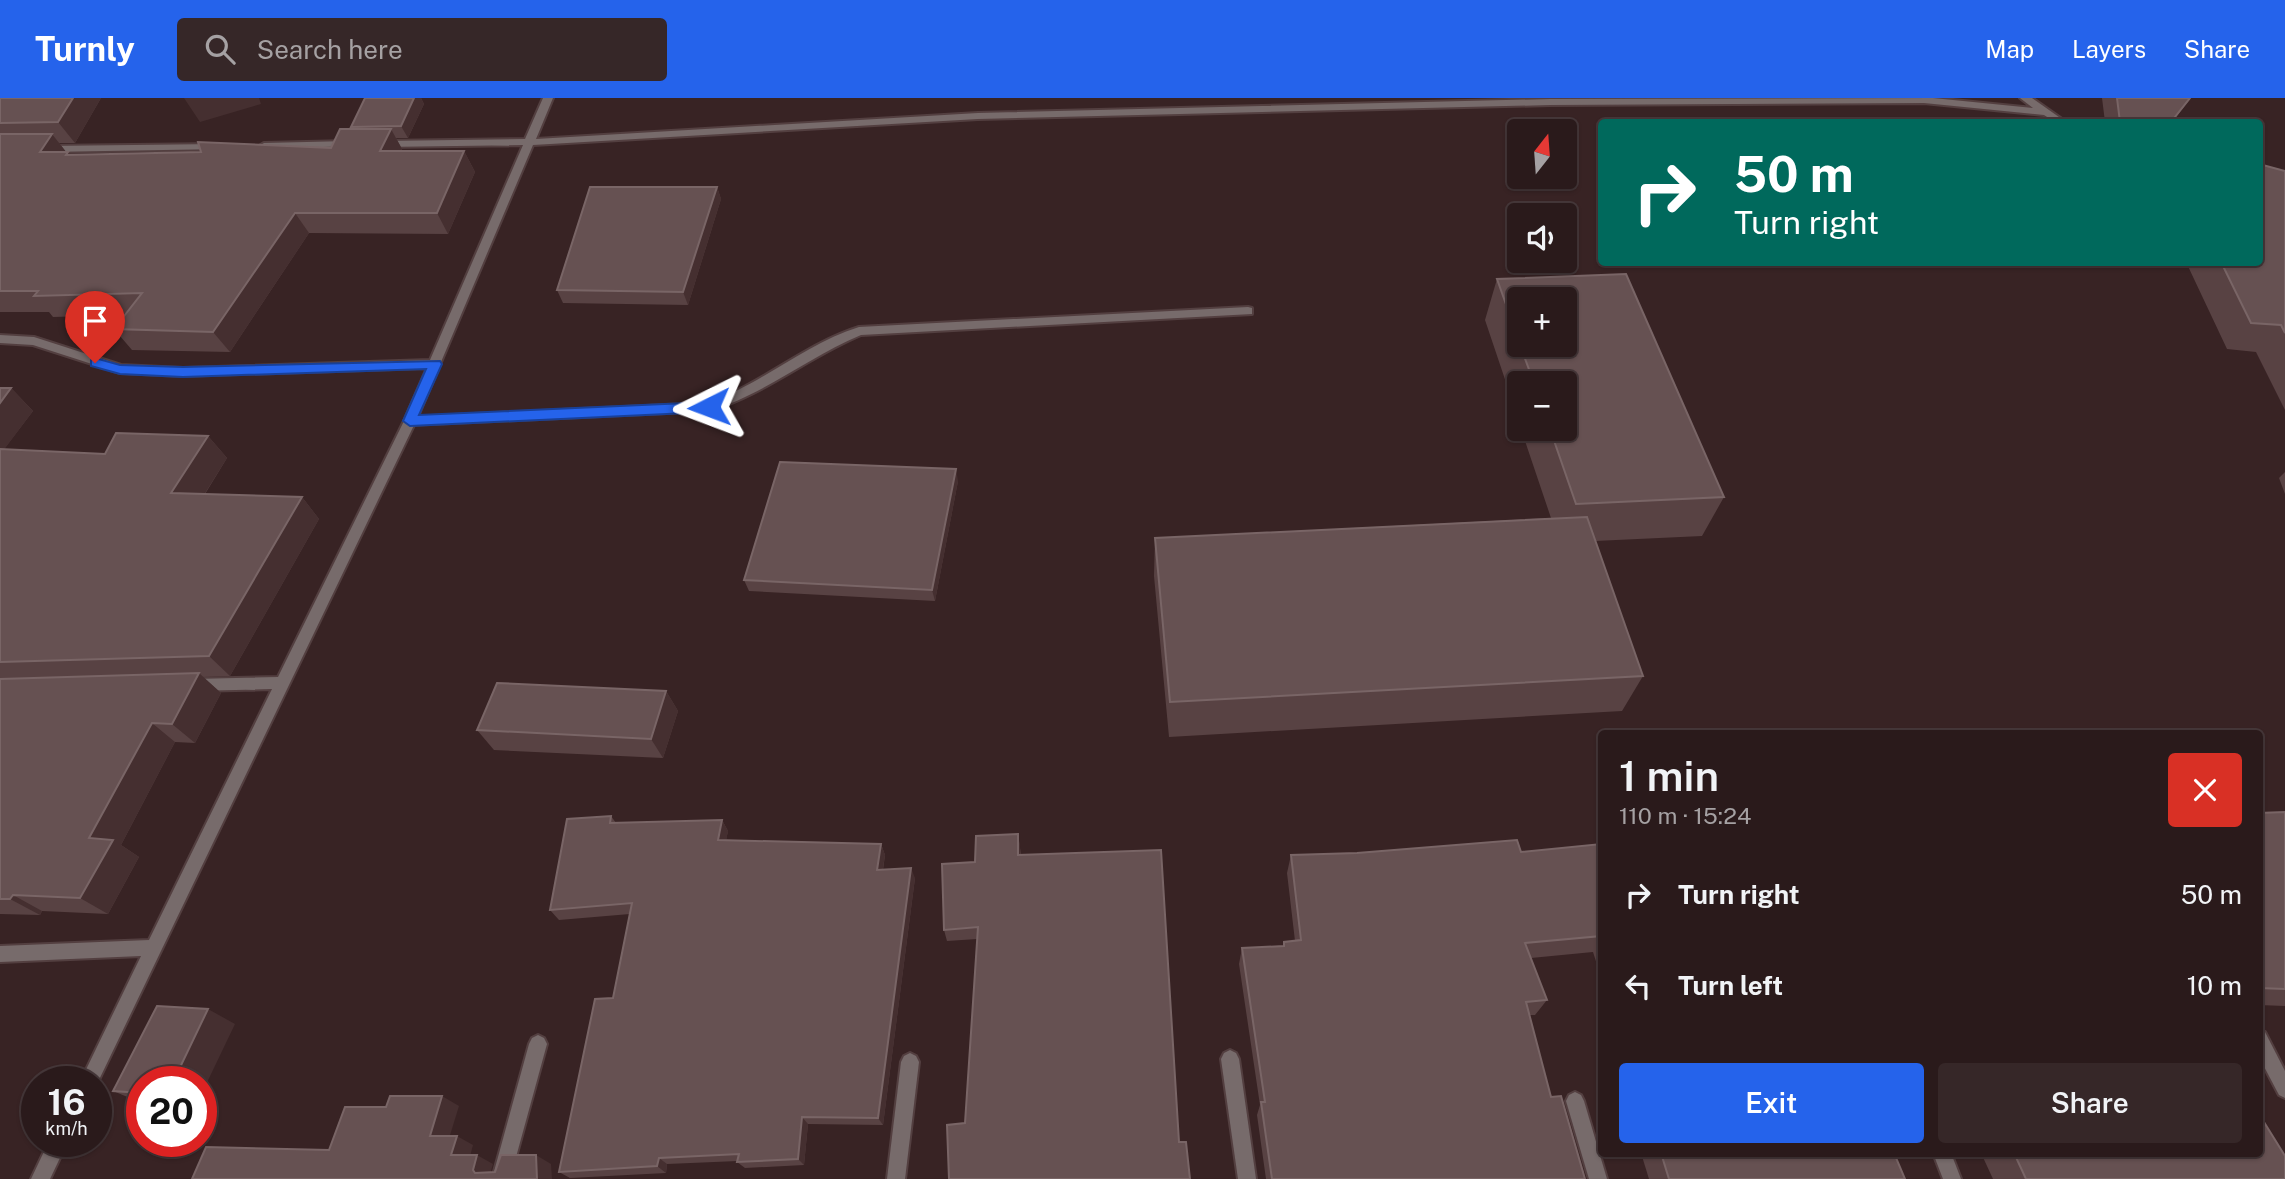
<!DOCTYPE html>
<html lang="en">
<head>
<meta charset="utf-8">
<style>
  body { margin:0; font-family:"Public Sans",sans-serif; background:#362728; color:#f1f3f6; height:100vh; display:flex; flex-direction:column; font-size:26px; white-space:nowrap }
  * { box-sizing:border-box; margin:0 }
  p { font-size:23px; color:#a5a1a3 }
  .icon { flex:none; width:38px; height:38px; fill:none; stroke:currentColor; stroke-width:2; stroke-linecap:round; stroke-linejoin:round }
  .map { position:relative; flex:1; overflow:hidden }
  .side { position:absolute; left:1598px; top:632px; width:665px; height:427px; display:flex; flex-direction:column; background:#2a1a1b; border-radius:7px; box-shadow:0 2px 5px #0004,0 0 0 2px #46383a }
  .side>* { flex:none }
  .top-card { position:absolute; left:1598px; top:21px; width:665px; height:147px; border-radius:7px; box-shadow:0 2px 5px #0004,0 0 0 2px #46383a; background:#00695c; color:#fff; overflow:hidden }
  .needle { width:46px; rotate:17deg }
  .buttons { position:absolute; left:1507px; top:21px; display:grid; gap:14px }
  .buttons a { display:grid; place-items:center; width:70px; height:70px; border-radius:7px; background:#2a1a1b; box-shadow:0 2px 5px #0004,0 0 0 2px #46383a; font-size:35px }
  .speed { position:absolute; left:21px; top:968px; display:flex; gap:14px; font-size:35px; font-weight:700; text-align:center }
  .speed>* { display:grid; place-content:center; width:91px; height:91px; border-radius:50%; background:#2a1a1b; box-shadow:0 2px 5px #0004,0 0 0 2px #46383a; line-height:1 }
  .speed small { font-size:18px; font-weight:400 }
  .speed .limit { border:10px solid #d22; background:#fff; color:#111 }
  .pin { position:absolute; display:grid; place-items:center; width:60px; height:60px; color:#fff; margin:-72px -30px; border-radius:50% 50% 50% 0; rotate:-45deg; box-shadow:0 0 7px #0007 }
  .pin .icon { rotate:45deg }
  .me { position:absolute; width:77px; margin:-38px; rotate:267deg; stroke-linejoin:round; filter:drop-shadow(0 0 5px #0008) }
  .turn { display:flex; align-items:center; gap:24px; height:147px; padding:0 21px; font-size:32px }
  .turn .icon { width:91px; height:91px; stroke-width:2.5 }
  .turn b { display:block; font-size:49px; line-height:60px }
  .round { display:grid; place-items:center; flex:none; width:74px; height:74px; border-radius:7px; background:#362728 }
  .summary { display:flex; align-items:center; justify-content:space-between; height:119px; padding:0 21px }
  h1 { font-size:42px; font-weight:600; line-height:52px }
  .action { display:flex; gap:14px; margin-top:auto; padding:14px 21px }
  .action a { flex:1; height:80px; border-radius:7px; background:#2563eb; color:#fff; font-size:28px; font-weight:600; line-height:80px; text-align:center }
  .action a+a { background:#362728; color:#f1f3f6 }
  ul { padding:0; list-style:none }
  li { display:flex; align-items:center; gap:21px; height:91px; padding:0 21px }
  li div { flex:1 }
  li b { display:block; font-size:26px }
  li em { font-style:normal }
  header { display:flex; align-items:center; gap:42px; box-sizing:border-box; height:98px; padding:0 35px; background:#2563eb; color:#fff }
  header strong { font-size:33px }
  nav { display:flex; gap:38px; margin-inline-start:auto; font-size:24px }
  .search { width:490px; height:63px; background:#362728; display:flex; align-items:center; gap:18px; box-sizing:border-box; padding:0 24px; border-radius:7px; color:#a5a1a3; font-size:26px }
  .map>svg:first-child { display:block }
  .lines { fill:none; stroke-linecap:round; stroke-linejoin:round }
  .lane-casing { stroke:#533f40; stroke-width:4 }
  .street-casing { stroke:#533f40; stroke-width:4 }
  .lane { fill:#776b6b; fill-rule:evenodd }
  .street { fill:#776b6b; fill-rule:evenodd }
  .wall { fill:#584243; fill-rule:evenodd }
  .shaded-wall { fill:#452f30 }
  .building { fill:#665152; stroke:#796566; stroke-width:2 }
  .route { fill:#2563eb; stroke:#184099; stroke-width:2 }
</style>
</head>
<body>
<header>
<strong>Turnly</strong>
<div class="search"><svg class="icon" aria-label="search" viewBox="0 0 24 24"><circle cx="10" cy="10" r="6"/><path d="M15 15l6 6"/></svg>Search here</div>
<nav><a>Map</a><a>Layers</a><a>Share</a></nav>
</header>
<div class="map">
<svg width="2285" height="1081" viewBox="0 0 2285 1081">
  <rect width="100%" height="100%" fill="#382324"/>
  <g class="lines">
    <g class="lane-casing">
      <path id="lane" d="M 1248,209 L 1252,210 L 1252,216 L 861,237 C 808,259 764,297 709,313 L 410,327 L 404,323 L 410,319 L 708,305 C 762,286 805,246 859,229 Z"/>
    </g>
    <g class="street-casing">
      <g id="street">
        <path d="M 543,0 L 553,0 L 536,41 L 978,15 L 1550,1 L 1933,0 L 2033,10 L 2020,0 L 2032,0 L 2066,24 L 2055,24 L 2044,17 L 1924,5 L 1550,7 L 978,21 L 533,47 L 416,323 L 96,988 L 96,984 L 80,984 L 141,858 L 0,864 L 0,848 L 149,842 L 272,591 L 194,593 L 189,591 L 187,587 L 189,583 L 194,581 L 278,579 L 404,323 L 427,270 L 183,278 L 120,275 L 33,247 L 0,245 L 0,237 L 34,239 L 121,267 L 183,270 L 430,262 L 523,47 L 383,49 L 378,46 L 383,43 L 525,41 Z"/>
        <path d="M 349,43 L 353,44 L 353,48 L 264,51 L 259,48 L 264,45 Z"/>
        <path d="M 219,46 L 223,47 L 223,51 L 47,54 L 42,51 L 47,48 Z"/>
        <path d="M 2259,932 L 2265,934 L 2285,973 L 2285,1000 L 2279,997 L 2259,959 Z"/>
        <path d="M 538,937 L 544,940 L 547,946 L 510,1081 L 492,1081 L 529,946 L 532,940 Z"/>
        <path d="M 1230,952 L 1236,955 L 1239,961 L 1256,1081 L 1238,1081 L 1221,961 L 1224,955 Z"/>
        <path d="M 910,955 L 916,958 L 919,964 L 905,1081 L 887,1081 L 901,964 L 904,958 Z"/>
        <path d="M 1575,994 L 1581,997 L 1584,1003 L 1607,1081 L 1589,1081 L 1566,1003 L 1569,997 Z"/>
        <path d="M 49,1043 L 68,1043 L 50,1081 L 31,1081 Z"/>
        <path d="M 1933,1055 L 1951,1055 L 1961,1081 L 1943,1081 Z"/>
      </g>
    </g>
    <use href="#lane" class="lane"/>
    <use href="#street" class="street"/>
  </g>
  <g class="wall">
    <path d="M 0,0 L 101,0 L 75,45 L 59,45 L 66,54 L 68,54 L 70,57 L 201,54 L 331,50 L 352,31 L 351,29 L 365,0 L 421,0 L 424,6 L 408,40 L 396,40 L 402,51 L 402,53 L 464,53 L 475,74 L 448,136 L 309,135 L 230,254 L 132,252 L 114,231 L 125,217 L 53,219 L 49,214 L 0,214 Z"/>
    <path d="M 2102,0 L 2191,0 L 2172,24 L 2105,24 Z"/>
    <path d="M 2285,73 L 2285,312 L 2256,254 L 2227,251 L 2186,164 L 2259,164 Z"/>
    <path d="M 717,89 L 721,101 L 688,207 L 563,205 L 557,192 Z"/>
    <path d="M 1626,176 L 1724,399 L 1702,438 L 1595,443 L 1643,578 L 1622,613 L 1169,639 L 1154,478 L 1155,440 L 1551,420 L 1521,331 L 1564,331 L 1564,285 L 1519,285 L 1519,323 L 1485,222 L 1497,181 ZM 1519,201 L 1564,201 L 1564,247 L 1519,247 Z"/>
    <path d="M 0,290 L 11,290 L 33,313 L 4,351 L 105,356 L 208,338 L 227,360 L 205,396 L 302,399 L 319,421 L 230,578 L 203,579 L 221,595 L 195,645 L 175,644 L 121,747 L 139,759 L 108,816 L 42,813 L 40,817 L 0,816 Z"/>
    <path d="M 2285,374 L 2285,396 L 2279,380 Z"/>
    <path d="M 958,383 L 935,503 L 749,493 L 744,482 Z"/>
    <path d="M 666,593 L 678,613 L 663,660 L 494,652 L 477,632 Z"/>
    <path d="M 2285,714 L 2285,908 L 2259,907 L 2259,715 Z"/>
    <path d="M 611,718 L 616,725 L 722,722 L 728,733 L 726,742 L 881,746 L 885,757 L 883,772 L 915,780 L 883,1027 L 808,1026 L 804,1067 L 745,1070 L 737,1064 L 738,1063 L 667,1066 L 666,1075 L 570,1080 L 559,1074 L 613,900 L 630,816 L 559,822 L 550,812 Z"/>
    <path d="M 1018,736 L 1021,757 L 1179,1044 L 1190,1081 L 965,1025 L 977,841 L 947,843 L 944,832 L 975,764 Z"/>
    <path d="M 1601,746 L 1601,879 L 1593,854 L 1531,860 L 1547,902 L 1535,917 L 1529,917 L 1551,999 L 1585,1081 L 1266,1081 L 1257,1017 L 1260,1007 L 1239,866 L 1242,850 L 1283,848 L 1284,844 L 1295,843 L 1287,775 L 1291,757 L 1521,754 Z"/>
    <path d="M 235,926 L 142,984 L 142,1005 L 113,993 Z"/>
    <path d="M 1641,1055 L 1894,1055 L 1905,1081 L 1649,1081 Z"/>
    <path d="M 1981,1055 L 2259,1055 L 2285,1081 L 1993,1081 Z"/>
  </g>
  <g class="shaded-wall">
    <path d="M 73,0 L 101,0 L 75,45 L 58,24 Z"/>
    <path d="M 184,0 L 259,0 L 261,6 L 200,24 Z"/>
    <path d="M 414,0 L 421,0 L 424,6 L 408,40 L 401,28 Z"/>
    <path d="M 391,31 L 402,51 L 392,74 L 380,53 Z"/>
    <path d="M 52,36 L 67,55 L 68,54 L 85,75 L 40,54 Z"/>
    <path d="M 464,53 L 475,74 L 448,136 L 437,115 Z"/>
    <path d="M 717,89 L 721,101 L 688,207 L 683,194 Z"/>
    <path d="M 295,115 L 309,135 L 230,254 L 213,234 Z"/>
    <path d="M 11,290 L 33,313 L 0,357 L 0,305 Z"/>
    <path d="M 208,338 L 227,360 L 192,416 L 171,395 Z"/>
    <path d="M 956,371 L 958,383 L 935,503 L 932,492 Z"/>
    <path d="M 302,399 L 319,421 L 230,578 L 209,558 Z"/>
    <path d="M 199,575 L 221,595 L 195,645 L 172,626 Z"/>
    <path d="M 666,593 L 678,613 L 663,660 L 651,641 Z"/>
    <path d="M 152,625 L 175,644 L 121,747 L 139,759 L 108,816 L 80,800 L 89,740 Z"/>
    <path d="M 722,722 L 728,733 L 724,753 L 718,742 Z"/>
    <path d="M 1018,736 L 1020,748 L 1021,769 L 1018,757 Z"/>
    <path d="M 881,746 L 885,757 L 881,782 L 877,772 Z"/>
    <path d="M 911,770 L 915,780 L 883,1027 L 878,1020 Z"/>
    <path d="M 13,797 L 42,813 L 40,817 L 10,801 Z"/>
    <path d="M 208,911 L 235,926 L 201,997 L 201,984 L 173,984 Z"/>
    <path d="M 442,998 L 459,1008 L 447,1047 L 430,1038 Z"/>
    <path d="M 802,1019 L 808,1026 L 804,1067 L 798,1061 Z"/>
    <path d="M 457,1038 L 473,1047 L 468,1066 L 451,1057 Z"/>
    <path d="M 477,1057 L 493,1066 L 489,1080 L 475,1075 L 473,1072 Z"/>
    <path d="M 536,1057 L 551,1066 L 552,1081 L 537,1081 Z"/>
    <path d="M 659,1060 L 667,1066 L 666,1075 L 657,1068 Z"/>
  </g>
  <g class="building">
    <path d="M 0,0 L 73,0 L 58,24 L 0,25 Z"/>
    <path d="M 365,0 L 414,0 L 401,28 L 351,29 Z"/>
    <path d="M 2117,0 L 2190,0 L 2171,24 L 2120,24 Z"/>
    <path d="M 340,31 L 391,31 L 380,53 L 464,53 L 437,115 L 295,115 L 213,234 L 114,231 L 142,195 L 34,198 L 38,193 L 0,193 L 0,36 L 52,36 L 40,54 L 68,54 L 66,57 L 201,54 L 198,44 L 331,50 Z"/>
    <path d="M 2259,66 L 2285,73 L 2285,235 L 2281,227 L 2251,225 L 2221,164 L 2259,164 Z"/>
    <path d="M 590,89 L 717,89 L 683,194 L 557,192 Z"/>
    <path d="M 1626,176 L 1724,399 L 1576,406 L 1550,331 L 1564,331 L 1564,285 L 1534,285 L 1520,247 L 1564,247 L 1564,201 L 1519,201 L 1519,243 L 1497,181 Z"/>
    <path d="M 0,290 L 11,290 L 0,305 Z"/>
    <path d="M 116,335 L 208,338 L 171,395 L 302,399 L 209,558 L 0,564 L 0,351 L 105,356 Z"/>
    <path d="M 780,364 L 956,371 L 932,492 L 744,482 Z"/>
    <path d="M 1587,419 L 1643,578 L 1170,604 L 1155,440 Z"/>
    <path d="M 199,575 L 172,626 L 152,625 L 89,740 L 113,742 L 80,800 L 13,797 L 10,801 L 0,801 L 0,581 Z"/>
    <path d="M 497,585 L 666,593 L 651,641 L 477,632 Z"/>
    <path d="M 2285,714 L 2285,891 L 2259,890 L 2259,715 Z"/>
    <path d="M 611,718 L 610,725 L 722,722 L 718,742 L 881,746 L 877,772 L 911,770 L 878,1020 L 802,1019 L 798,1061 L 737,1064 L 739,1056 L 659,1060 L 657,1068 L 559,1074 L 595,901 L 613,900 L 632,805 L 550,812 L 567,721 Z"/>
    <path d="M 1018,736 L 1018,757 L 1161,752 L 1179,1044 L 1186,1044 L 1190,1081 L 949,1081 L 947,1027 L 965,1025 L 978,829 L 944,832 L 942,766 L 975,764 L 976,738 Z"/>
    <path d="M 1517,742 L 1521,754 L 1601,746 L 1601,838 L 1525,845 L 1547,902 L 1526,904 L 1551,999 L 1561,998 L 1585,1081 L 1272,1081 L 1261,1004 L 1265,1004 L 1242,850 L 1284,848 L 1284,844 L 1301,842 L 1291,757 L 1357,755 Z"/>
    <path d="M 157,908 L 208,911 L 173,984 L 142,984 L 142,995 L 113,993 Z"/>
    <path d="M 390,998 L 442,998 L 430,1038 L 457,1038 L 451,1057 L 477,1057 L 473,1072 L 475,1075 L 495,1074 L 501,1057 L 536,1057 L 537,1081 L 192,1081 L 206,1049 L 329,1052 L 345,1009 L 386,1009 Z"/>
    <path d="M 2259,1016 L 2285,1058 L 2285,1081 L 2026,1081 L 2014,1055 L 2259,1055 Z"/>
    <path d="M 1661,1055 L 1894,1055 L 1905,1081 L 1669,1081 Z"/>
  </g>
  <path class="route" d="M 95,260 L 120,267 L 183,269 L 440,263 L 442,266 L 419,317 L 709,304 L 716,309 L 709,314 L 410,328 L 403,323 L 426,271 L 183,279 L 120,276 L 91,268 L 91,262 Z"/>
</svg>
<div class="buttons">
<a><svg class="needle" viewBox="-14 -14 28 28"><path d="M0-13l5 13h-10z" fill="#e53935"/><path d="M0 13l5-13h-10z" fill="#a5a1a3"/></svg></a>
<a><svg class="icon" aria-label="sound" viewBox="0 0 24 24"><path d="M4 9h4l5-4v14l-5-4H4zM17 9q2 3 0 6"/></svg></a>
<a>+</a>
<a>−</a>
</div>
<div class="speed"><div>16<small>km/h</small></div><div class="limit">20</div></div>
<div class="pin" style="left:95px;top:265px;background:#d93025"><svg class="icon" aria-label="arrive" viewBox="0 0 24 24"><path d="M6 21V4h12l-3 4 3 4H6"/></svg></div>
<svg class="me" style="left:709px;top:309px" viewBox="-20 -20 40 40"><path d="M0-17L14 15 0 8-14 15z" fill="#2563eb" stroke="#fff" stroke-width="4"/></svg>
<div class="top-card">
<div class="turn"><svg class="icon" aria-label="right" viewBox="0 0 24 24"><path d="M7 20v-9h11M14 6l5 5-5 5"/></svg><div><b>50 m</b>Turn right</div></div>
</div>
<section class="side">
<div class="summary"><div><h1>1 min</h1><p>110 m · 15:24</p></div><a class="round" style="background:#d93025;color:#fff"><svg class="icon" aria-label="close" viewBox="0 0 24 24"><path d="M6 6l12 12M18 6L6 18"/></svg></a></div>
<ul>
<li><svg class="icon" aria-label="right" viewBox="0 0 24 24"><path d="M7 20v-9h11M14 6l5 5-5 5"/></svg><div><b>Turn right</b></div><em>50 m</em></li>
<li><svg class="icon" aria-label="left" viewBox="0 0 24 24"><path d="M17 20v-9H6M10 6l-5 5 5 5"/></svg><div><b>Turn left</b></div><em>10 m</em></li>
</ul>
<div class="action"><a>Exit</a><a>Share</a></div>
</section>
</div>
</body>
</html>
